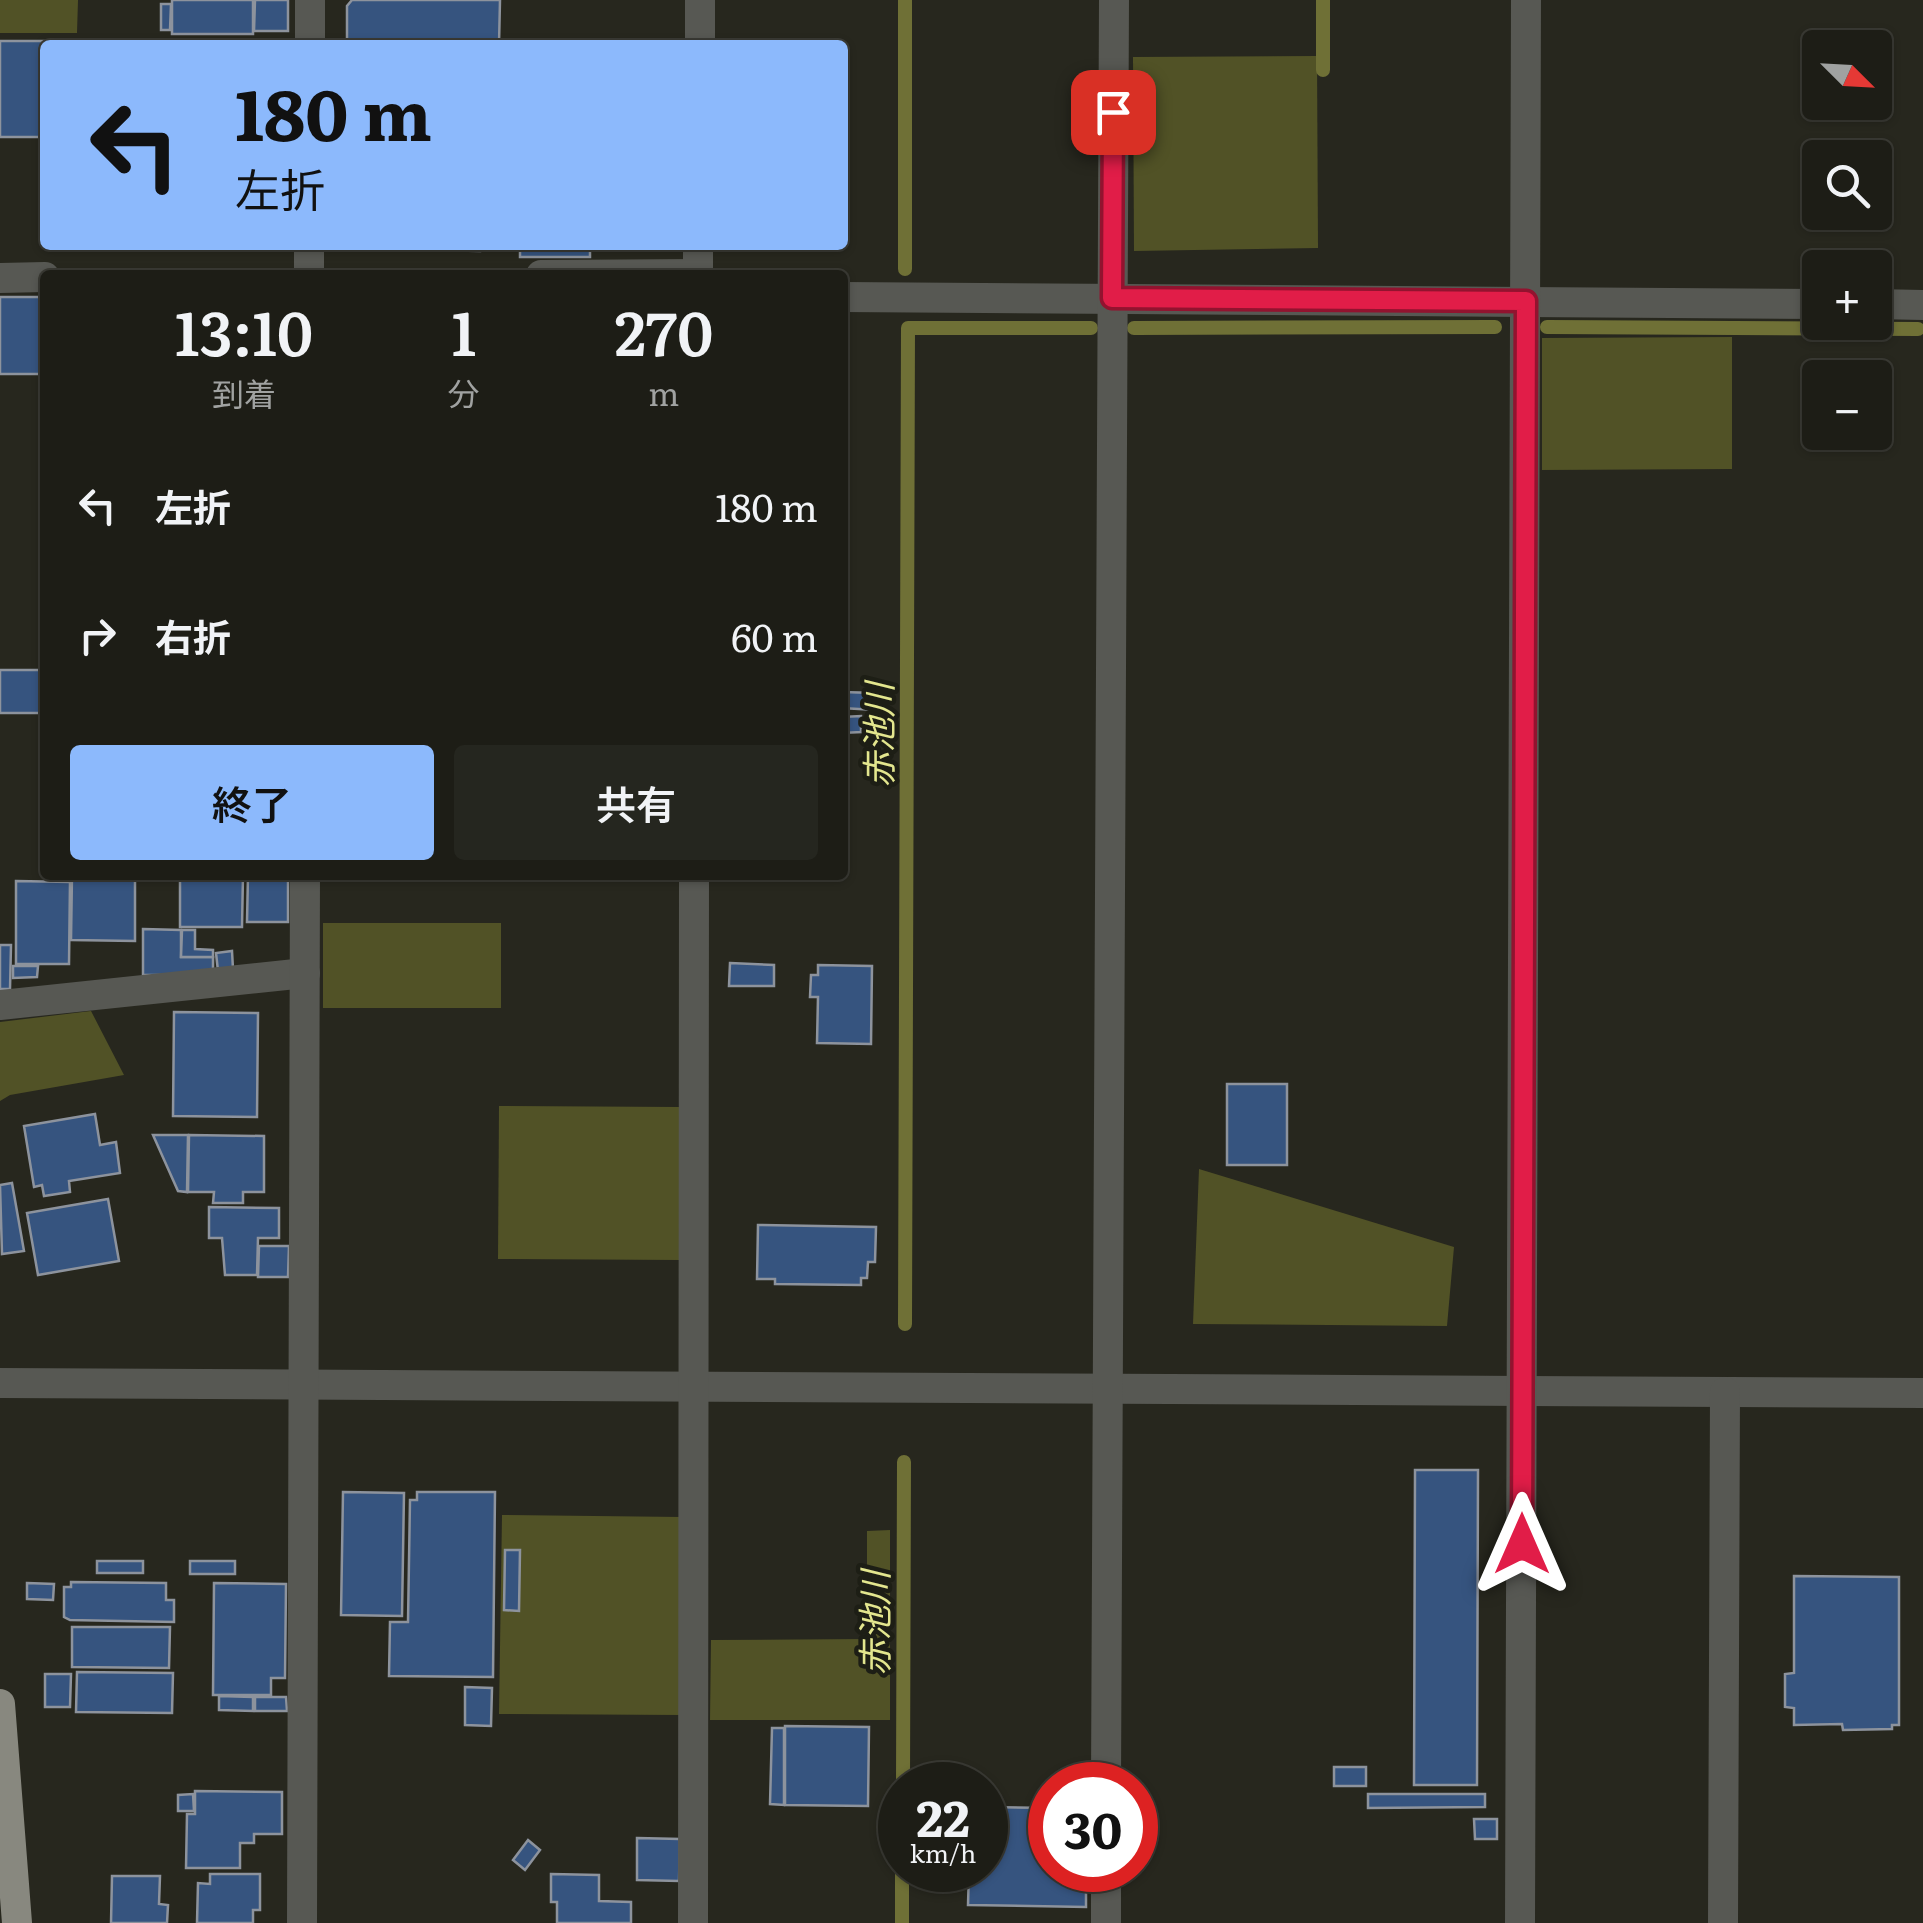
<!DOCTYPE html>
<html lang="ja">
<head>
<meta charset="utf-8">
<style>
  body { margin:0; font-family:Literata,"Noto Sans JP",serif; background:#25261f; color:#f1f3f6; height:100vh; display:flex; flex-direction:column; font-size:38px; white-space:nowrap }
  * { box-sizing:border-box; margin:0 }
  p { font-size:32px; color:#a0a2a1 }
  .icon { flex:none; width:55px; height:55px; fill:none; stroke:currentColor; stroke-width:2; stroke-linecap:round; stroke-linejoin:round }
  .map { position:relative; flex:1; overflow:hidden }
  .details { position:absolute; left:40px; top:270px; width:808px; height:610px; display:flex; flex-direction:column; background:#1d1d16; border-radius:10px; box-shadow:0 2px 8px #0004,0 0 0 2px #3b3b35 }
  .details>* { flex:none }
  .banner { position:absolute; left:40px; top:40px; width:808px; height:210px; border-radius:10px; box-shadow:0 2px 8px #0004,0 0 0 2px #3b3b35; background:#8cb9fc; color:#111; overflow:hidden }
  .needle { width:65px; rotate:114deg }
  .tools { position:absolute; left:1802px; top:30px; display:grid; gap:20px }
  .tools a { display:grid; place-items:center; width:90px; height:90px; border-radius:10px; background:#1d1d16; box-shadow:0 2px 8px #0004,0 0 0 2px #3b3b35; font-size:50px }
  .speed { position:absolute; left:878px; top:1762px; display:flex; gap:20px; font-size:50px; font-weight:700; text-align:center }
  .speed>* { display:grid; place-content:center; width:130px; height:130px; border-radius:50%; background:#1d1d16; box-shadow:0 2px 8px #0004,0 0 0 2px #3b3b35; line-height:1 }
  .speed small { font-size:25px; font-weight:400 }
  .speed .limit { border:15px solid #d22; background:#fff; color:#111 }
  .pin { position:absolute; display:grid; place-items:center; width:85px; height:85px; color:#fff; margin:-42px; border-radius:20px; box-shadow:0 5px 15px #0006 }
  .me { position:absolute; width:110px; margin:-55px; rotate:0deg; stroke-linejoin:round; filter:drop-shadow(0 0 8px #0008) }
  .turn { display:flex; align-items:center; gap:35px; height:210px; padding:0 30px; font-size:45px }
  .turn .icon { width:130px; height:130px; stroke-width:2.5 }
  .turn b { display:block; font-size:70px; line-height:85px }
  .eta { display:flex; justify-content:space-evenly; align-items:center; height:170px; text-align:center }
  .eta b { font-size:60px; font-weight:600; line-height:70px }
  .cta { display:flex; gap:20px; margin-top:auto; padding:20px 30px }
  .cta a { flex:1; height:115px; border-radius:10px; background:#8cb9fc; color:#111; font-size:40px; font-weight:600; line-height:115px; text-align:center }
  .cta a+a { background:#25261f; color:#f1f3f6 }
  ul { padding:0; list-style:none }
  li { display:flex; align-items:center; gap:30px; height:130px; padding:0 30px }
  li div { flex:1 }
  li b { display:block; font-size:38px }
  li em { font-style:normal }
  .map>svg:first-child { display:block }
  .green { fill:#515226 }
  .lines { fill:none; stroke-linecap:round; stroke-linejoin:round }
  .stream { stroke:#6f7036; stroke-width:14 }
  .building { fill:#36547f; stroke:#8d939d; stroke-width:2.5 }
  .minor { stroke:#575853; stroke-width:30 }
  .major { stroke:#88887f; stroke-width:30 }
  .route-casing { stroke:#92132f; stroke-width:25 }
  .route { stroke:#e11d48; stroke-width:18 }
  .labels { text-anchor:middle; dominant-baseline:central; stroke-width:9; stroke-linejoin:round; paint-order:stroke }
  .water-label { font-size:35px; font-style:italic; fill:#e3e68e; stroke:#1d1e15 }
</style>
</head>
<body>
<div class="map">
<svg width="1923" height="1923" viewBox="0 0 1923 1923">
  <rect width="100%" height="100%" fill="#27271e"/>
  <g class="green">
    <path d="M 0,0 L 78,0 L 77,33 L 0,33 Z"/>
    <path d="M 1317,56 L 1318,248 L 1134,251 L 1133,57 Z"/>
    <path d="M 1732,337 L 1732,469 L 1542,470 L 1542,338 Z"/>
    <rect x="323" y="923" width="178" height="85"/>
    <path d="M 91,1011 L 124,1075 L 10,1095 L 0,1101 L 0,1022 Z"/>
    <path d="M 499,1106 L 680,1107 L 679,1260 L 498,1259 Z"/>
    <path d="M 1199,1169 L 1454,1247 L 1447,1326 L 1193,1324 Z"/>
    <path d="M 502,1515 L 682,1517 L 681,1715 L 499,1714 Z"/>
    <path d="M 890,1530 L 890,1720 L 710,1720 L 711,1640 L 867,1639 L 867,1531 Z"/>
  </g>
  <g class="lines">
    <g class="stream">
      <path d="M 905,0 L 905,269"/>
      <path d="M 1323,0 L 1323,70"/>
      <path d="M 1547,327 L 1918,329"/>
      <path d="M 1134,328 L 1495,327"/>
      <path d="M 905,1324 L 908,328 L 1091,328"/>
      <path d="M 903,1785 L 904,1462"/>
      <path d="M 902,1923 L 902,1870"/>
    </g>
  </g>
  <g class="building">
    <rect x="172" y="0" width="81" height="34"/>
    <path d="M 255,0 L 288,0 L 288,31 L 254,31 Z"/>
    <path d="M 352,0 L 500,0 L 499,45 L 347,45 L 347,6 Z"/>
    <path d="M 161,4 L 171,4 L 170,30 L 161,30 Z"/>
    <path d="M 0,41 L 58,41 L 58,45 L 45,45 L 45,137 L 0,137 Z"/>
    <path d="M 429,245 L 480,245 L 480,251 L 428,250 Z"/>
    <path d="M 508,245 L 590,245 L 590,257 L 520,257 L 520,249 Z"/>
    <path d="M 0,297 L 41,297 L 42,374 L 0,374 Z"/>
    <rect x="0" y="670" width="45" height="43"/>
    <path d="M 842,692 L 875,693 L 875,710 L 842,708 Z"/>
    <path d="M 861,716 L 861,732 L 842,733 L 842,717 Z"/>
    <path d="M 72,875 L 135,875 L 135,941 L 71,940 Z"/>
    <path d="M 180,875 L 243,875 L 242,927 L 180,927 Z"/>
    <path d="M 248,875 L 288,875 L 288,922 L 247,922 Z"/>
    <path d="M 16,881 L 70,882 L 69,964 L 16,964 Z"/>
    <path d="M 143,929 L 181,930 L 181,957 L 213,957 L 213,975 L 143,975 Z"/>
    <path d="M 182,930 L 195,930 L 195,949 L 213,950 L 213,957 L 181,957 Z"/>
    <path d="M 0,945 L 11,945 L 10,989 L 0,989 Z"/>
    <path d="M 232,951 L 233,969 L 218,971 L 216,953 Z"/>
    <path d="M 730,963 L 774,965 L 774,986 L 729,986 Z"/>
    <path d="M 818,965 L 872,966 L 871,1044 L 817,1043 L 818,997 L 810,997 L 811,975 L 818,975 Z"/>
    <path d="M 13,966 L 38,966 L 37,977 L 13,978 Z"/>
    <path d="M 174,1012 L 258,1013 L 257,1117 L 173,1116 Z"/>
    <rect x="1227" y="1084" width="60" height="81"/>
    <path d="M 95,1114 L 100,1145 L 116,1142 L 120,1173 L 69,1181 L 70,1192 L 44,1196 L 42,1185 L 34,1187 L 24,1126 Z"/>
    <path d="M 153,1135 L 188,1135 L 187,1192 L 178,1191 Z"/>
    <path d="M 189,1135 L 264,1136 L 264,1192 L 243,1192 L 243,1203 L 213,1203 L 214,1192 L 188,1192 Z"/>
    <path d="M 12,1183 L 24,1251 L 2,1254 L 0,1185 Z"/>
    <path d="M 108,1199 L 119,1261 L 38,1275 L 27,1213 Z"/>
    <path d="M 209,1207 L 279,1208 L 279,1238 L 258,1238 L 257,1275 L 225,1275 L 222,1238 L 209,1238 Z"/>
    <path d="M 758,1225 L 876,1227 L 875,1262 L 868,1262 L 867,1278 L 861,1278 L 861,1285 L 775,1284 L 775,1279 L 757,1279 Z"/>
    <path d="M 259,1246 L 289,1246 L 288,1277 L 258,1277 Z"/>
    <path d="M 1415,1470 L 1478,1470 L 1477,1785 L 1414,1785 Z"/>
    <path d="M 343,1492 L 404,1493 L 402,1616 L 341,1615 Z"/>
    <path d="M 417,1492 L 495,1492 L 493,1677 L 389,1676 L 390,1622 L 408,1622 L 410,1500 L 417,1500 Z"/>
    <path d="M 505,1550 L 520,1550 L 519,1611 L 504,1610 Z"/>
    <rect x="97" y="1561" width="46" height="12"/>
    <rect x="190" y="1561" width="45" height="13"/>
    <path d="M 1794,1576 L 1899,1577 L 1899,1725 L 1892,1725 L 1892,1729 L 1843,1730 L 1842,1724 L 1794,1725 L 1794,1708 L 1785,1707 L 1785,1674 L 1794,1673 Z"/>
    <path d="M 71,1582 L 166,1583 L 166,1600 L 174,1600 L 174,1622 L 70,1620 L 64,1617 L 64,1587 L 71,1587 Z"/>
    <path d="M 27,1583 L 54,1584 L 53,1600 L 27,1599 Z"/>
    <path d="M 214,1583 L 286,1584 L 285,1678 L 271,1678 L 271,1695 L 213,1695 Z"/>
    <path d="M 72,1627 L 170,1627 L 169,1668 L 72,1667 Z"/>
    <path d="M 77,1672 L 173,1673 L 172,1713 L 76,1712 Z"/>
    <path d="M 45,1674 L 71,1674 L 70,1707 L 45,1707 Z"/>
    <path d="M 465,1687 L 492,1688 L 491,1726 L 465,1725 Z"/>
    <path d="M 219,1696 L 253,1697 L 253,1711 L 219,1710 Z"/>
    <path d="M 255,1697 L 286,1697 L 287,1711 L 255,1711 Z"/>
    <path d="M 785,1726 L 869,1727 L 868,1806 L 785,1805 Z"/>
    <path d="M 772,1728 L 784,1728 L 784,1805 L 770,1804 Z"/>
    <rect x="1334" y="1767" width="32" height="19"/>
    <path d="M 195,1791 L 282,1792 L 282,1834 L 254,1834 L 254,1843 L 240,1843 L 240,1868 L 186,1868 L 187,1814 L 195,1814 Z"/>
    <path d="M 193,1794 L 194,1811 L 178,1811 L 178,1795 Z"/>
    <path d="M 1368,1794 L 1485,1794 L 1485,1807 L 1368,1808 Z"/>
    <path d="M 985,1807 L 1050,1808 L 1050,1870 L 1069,1870 L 1069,1881 L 1086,1882 L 1086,1907 L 968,1905 L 969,1870 L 985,1870 Z"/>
    <path d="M 1474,1819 L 1497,1819 L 1497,1839 L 1475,1839 Z"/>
    <path d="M 637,1838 L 680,1839 L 679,1881 L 637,1880 Z"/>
    <path d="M 528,1840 L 540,1850 L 525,1870 L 513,1860 Z"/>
    <path d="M 210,1874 L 260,1874 L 260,1910 L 253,1910 L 253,1923 L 197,1923 L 198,1883 L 210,1884 Z"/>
    <path d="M 551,1874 L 599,1875 L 599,1901 L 631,1902 L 631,1923 L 557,1923 L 557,1902 L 551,1902 Z"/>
    <path d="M 112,1876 L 160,1876 L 159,1904 L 168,1905 L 167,1923 L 111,1923 Z"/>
  </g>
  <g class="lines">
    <g class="minor">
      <path d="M 310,45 L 310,0"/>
      <path d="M 700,45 L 700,0"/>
      <path d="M 309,275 L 309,245"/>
      <path d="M 541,275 L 698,274"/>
      <path d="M 698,275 L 698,245"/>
      <path d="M 0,278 L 45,277"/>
      <path d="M 842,297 L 1820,304"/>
      <path d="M 1875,304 L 1923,305"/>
      <path d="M 0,1005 L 305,973"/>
      <path d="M 0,1383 L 1923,1393"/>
      <path d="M 1106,1785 L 1114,0"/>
      <path d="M 302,1923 L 305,875"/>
      <path d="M 693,1923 L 694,875"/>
      <path d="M 1106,1923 L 1106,1870"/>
      <path d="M 1520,1923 L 1526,0"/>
      <path d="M 1723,1923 L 1725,1392"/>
    </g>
    <path class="major" d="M 0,1704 L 17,1923"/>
  </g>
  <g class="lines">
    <g class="route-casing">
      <path id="route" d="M 1113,112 L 1112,298 L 1526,301 L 1522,1544"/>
    </g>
    <use href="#route" class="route"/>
  </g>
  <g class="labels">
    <g class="water-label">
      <text transform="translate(877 735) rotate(-90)">赤池川</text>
      <text transform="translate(873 1623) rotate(-90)">赤池川</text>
    </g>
  </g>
</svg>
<div class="tools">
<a><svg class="needle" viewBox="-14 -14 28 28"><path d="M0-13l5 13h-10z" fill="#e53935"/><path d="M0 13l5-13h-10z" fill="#a0a2a1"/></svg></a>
<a><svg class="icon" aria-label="search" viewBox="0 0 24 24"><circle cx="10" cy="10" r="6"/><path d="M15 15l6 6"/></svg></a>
<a>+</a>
<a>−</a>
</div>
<div class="speed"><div>22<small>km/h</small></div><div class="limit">30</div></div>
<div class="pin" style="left:1113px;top:112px;background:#d93025"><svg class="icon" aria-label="arrive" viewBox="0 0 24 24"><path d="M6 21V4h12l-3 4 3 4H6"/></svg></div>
<svg class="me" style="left:1522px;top:1544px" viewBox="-20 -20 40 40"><path d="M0-17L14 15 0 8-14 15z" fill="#e11d48" stroke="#fff" stroke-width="4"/></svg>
<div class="banner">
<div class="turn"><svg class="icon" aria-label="left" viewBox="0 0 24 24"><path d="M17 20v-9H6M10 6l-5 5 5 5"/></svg><div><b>180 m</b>左折</div></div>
</div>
<section class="details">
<div class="eta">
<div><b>13:10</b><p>到着</p></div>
<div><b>1</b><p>分</p></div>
<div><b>270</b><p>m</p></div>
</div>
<ul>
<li><svg class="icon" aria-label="left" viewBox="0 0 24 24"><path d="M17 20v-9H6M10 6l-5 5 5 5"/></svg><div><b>左折</b></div><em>180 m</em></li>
<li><svg class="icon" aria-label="right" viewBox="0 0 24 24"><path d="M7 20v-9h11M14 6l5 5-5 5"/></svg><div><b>右折</b></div><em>60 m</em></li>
</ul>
<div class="cta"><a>終了</a><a>共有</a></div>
</section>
</div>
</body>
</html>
